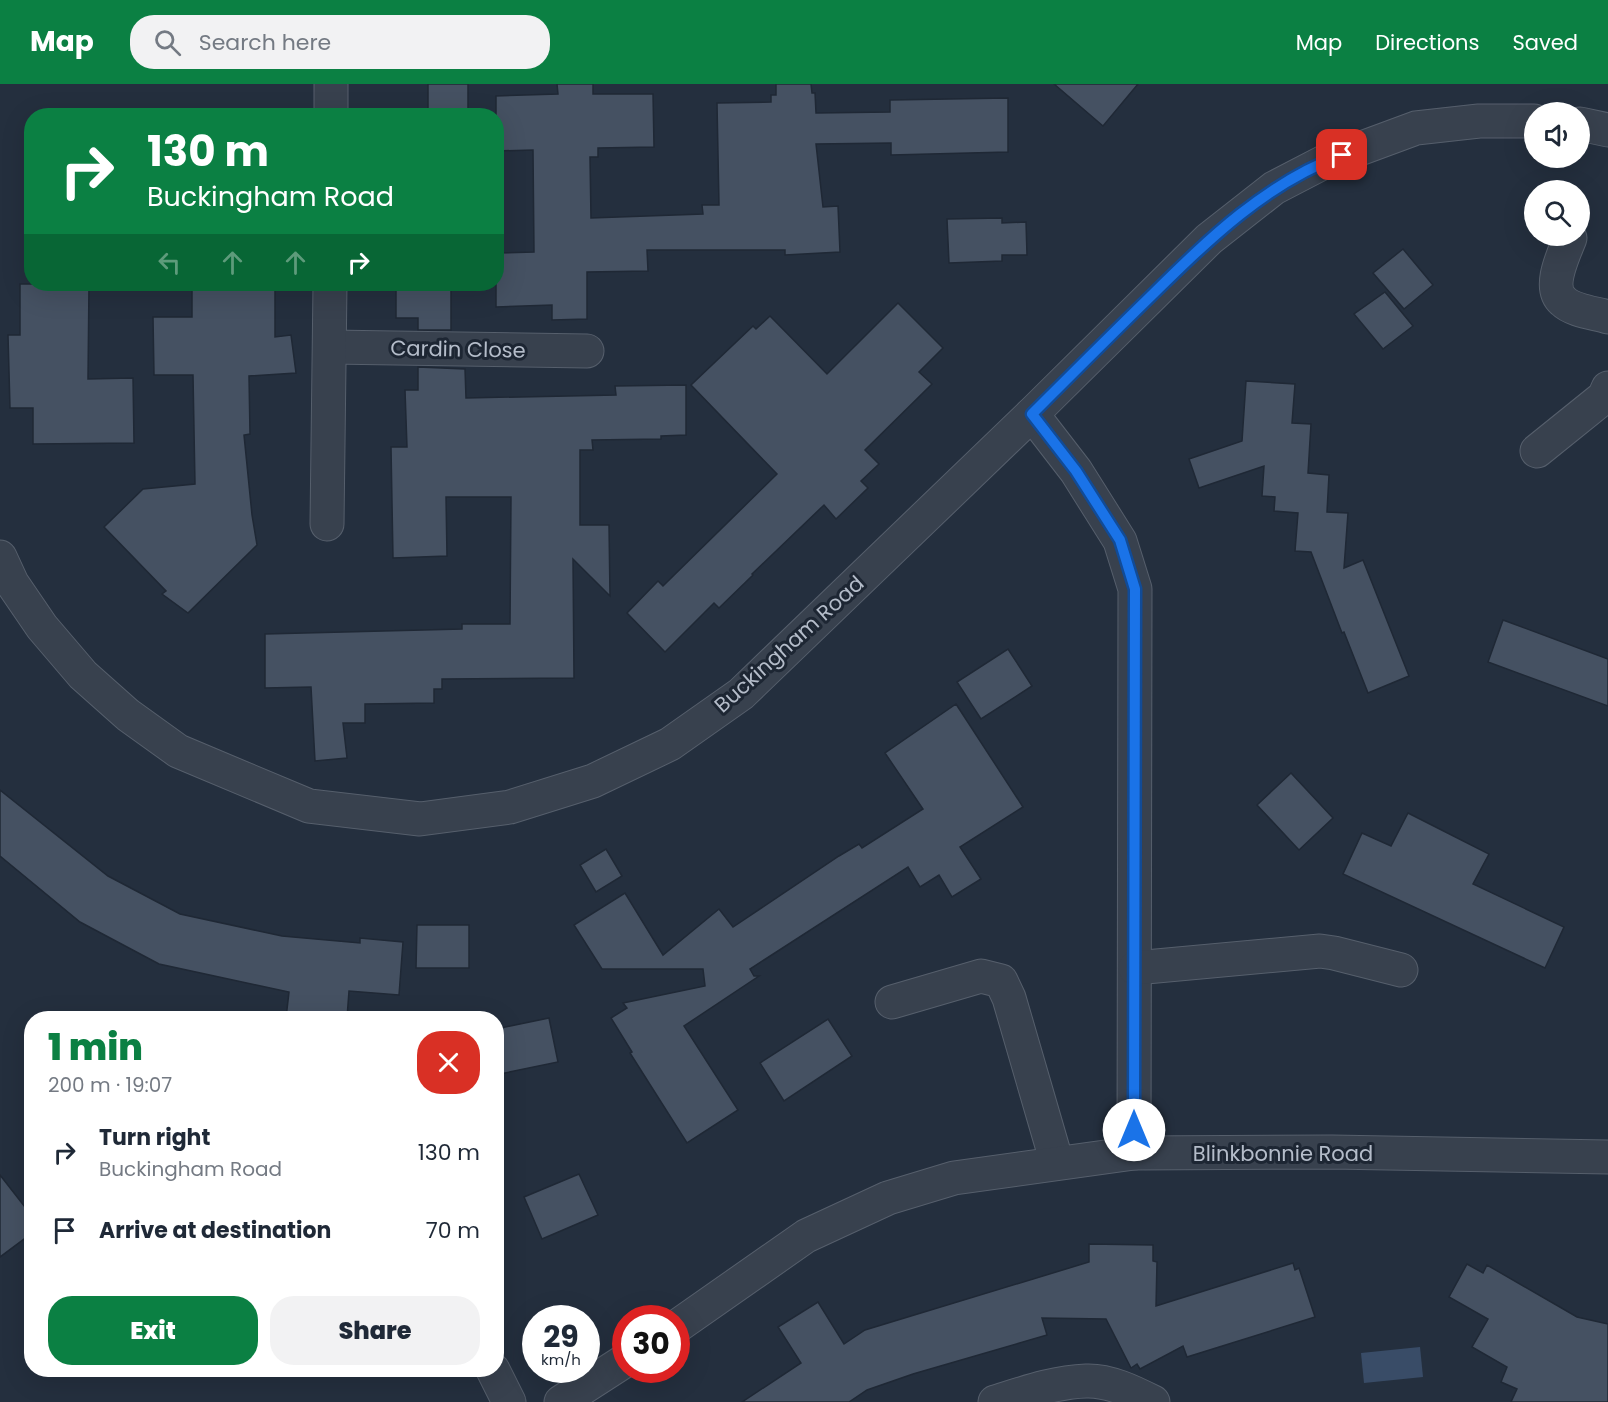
<!DOCTYPE html>
<html lang="en">
<head>
<meta charset="utf-8">
<style>
  body { margin:0; font-family:Poppins,sans-serif; background:#f2f2f3; color:#1f2937; height:100vh; display:flex; flex-direction:column; font-size:22px; white-space:nowrap }
  * { box-sizing:border-box; margin:0 }
  p { font-size:20px; color:#747a83 }
  .icon { flex:none; width:33px; height:33px; fill:none; stroke:currentColor; stroke-width:2; stroke-linecap:round; stroke-linejoin:round }
  .map { position:relative; flex:1; overflow:hidden }
  .details { position:absolute; left:24px; top:927px; width:480px; height:366px; display:flex; flex-direction:column; background:#fff; border-radius:24px; box-shadow:0 6px 24px #0002 }
  .details>* { flex:none }
  .hud { position:absolute; left:24px; top:24px; width:480px; height:183px; border-radius:24px; box-shadow:0 6px 24px #0002; background:#0b8043; color:#fff; overflow:hidden }
  .tools { position:absolute; left:1524px; top:18px; display:grid; gap:12px }
  .tools a { display:grid; place-items:center; width:66px; height:66px; border-radius:50%; background:#fff; box-shadow:0 6px 24px #0002; font-size:30px }
  .speed { position:absolute; left:522px; top:1221px; display:flex; gap:12px; font-size:30px; font-weight:700; text-align:center }
  .speed>* { display:grid; place-content:center; width:78px; height:78px; border-radius:50%; background:#fff; box-shadow:0 6px 24px #0002; line-height:1 }
  .speed small { font-size:15px; font-weight:400 }
  .speed .limit { border:9px solid #d22; background:#fff; color:#111 }
  .pin { position:absolute; display:grid; place-items:center; width:51px; height:51px; color:#fff; margin:-26px; border-radius:12px; box-shadow:0 3px 9px #0006 }
  .me { position:absolute; width:66px; margin:-33px; rotate:0deg; stroke-linejoin:round; filter:drop-shadow(0 0 4px #0008) }
  .turn { display:flex; align-items:center; gap:21px; height:126px; padding:0 24px; font-size:27px }
  .turn .icon { width:78px; height:78px; stroke-width:2.5 }
  .turn b { display:block; font-size:42px; line-height:51px }
  .lanes { display:flex; align-items:center; height:57px; padding:0 24px; background:#0003; justify-content:center; gap:30px; direction:ltr }
  .lanes .off { opacity:.35 }
  .round { display:grid; place-items:center; flex:none; width:63px; height:63px; border-radius:24px; background:#f2f2f3 }
  .summary { display:flex; align-items:center; justify-content:space-between; height:102px; padding:0 24px }
  h1 { font-size:36px; font-weight:800; line-height:45px; color:#0b8043 }
  .button { display:flex; gap:12px; margin-top:auto; padding:12px 24px }
  .button a { flex:1; height:69px; border-radius:24px; background:#0b8043; color:#fff; font-size:24px; font-weight:800; line-height:69px; text-align:center }
  .button a+a { background:#f2f2f3; color:#1f2937 }
  ul { padding:0; list-style:none }
  li { display:flex; align-items:center; gap:18px; height:78px; padding:0 24px }
  li div { flex:1 }
  li b { display:block; font-size:22px }
  li em { font-style:normal }
  header { display:flex; align-items:center; gap:36px; box-sizing:border-box; height:84px; padding:0 30px; background:#0b8043; color:#fff }
  header strong { font-size:28px }
  nav { display:flex; gap:33px; margin-inline-start:auto; font-size:21px }
  .search { width:420px; height:54px; background:#f2f2f3; display:flex; align-items:center; gap:15px; box-sizing:border-box; padding:0 21px; border-radius:24px; color:#747a83; font-size:22px }
  .map>svg:first-child { display:block }
  .water { fill:#394c67 }
  .building { fill:#455162; stroke:#1f2835; stroke-width:1.5 }
  .lines { fill:none; stroke-linecap:round; stroke-linejoin:round }
  .minor-casing { stroke:#565f6c; stroke-width:35 }
  .minor { stroke:#38414e; stroke-width:33 }
  .route-casing { stroke:#114b97; stroke-width:15 }
  .route { stroke:#1a73e8; stroke-width:10 }
  .labels { text-anchor:middle; dominant-baseline:central; stroke-width:6; stroke-linejoin:round; paint-order:stroke }
  .street-label { font-size:21px; fill:#b4bcc9; stroke:#1d2633 }
</style>
</head>
<body>
<header>
<strong>Map</strong>
<div class="search"><svg class="icon" aria-label="search" viewBox="0 0 24 24"><circle cx="10" cy="10" r="6"/><path d="M15 15l6 6"/></svg>Search here</div>
<nav><a>Map</a><a>Directions</a><a>Saved</a></nav>
</header>
<div class="map">
<svg width="1608" height="1318" viewBox="0 0 1608 1318">
  <rect width="100%" height="100%" fill="#242f3e"/>
  <path class="water" d="M 1420,1263 L 1423,1293 L 1364,1299 L 1361,1269 Z"/>
  <g class="building">
    <rect x="428" y="0" width="40" height="32"/>
    <path d="M 557,0 L 593,0 L 593,10 L 653,10 L 654,63 L 598,64 L 598,73 L 590,73 L 591,134 L 703,130 L 702,121 L 719,121 L 717,19 L 771,18 L 771,11 L 776,11 L 776,0 L 811,0 L 812,9 L 815,9 L 816,29 L 890,28 L 890,16 L 1008,14 L 1008,68 L 891,71 L 891,59 L 816,60 L 823,123 L 838,122 L 840,168 L 785,171 L 785,166 L 647,166 L 648,187 L 587,188 L 587,235 L 552,236 L 552,221 L 496,223 L 496,169 L 534,168 L 533,66 L 496,67 L 496,12 L 558,10 Z"/>
    <path d="M 1054,0 L 1138,0 L 1103,42 Z"/>
    <path d="M 1002,134 L 1002,139 L 1026,138 L 1027,171 L 1002,171 L 1002,177 L 949,179 L 947,135 Z"/>
    <path d="M 1403,165 L 1433,201 L 1404,225 L 1373,189 Z"/>
    <path d="M 20,200 L 89,200 L 88,295 L 133,294 L 134,359 L 33,360 L 33,324 L 10,324 L 8,251 L 20,251 Z"/>
    <path d="M 192,200 L 275,200 L 275,253 L 291,251 L 296,289 L 249,292 L 250,350 L 244,351 L 252,431 L 257,461 L 188,529 L 162,510 L 166,507 L 104,443 L 143,405 L 195,400 L 193,291 L 154,291 L 153,233 L 192,233 Z"/>
    <path d="M 396,200 L 451,200 L 451,246 L 418,246 L 418,234 L 396,234 Z"/>
    <path d="M 1385,208 L 1413,242 L 1383,265 L 1354,230 Z"/>
    <path d="M 898,219 L 943,264 L 919,288 L 932,300 L 865,366 L 879,380 L 861,397 L 868,404 L 836,435 L 824,421 L 752,490 L 753,491 L 719,524 L 714,519 L 665,568 L 627,529 L 658,497 L 663,502 L 777,390 L 691,301 L 753,242 L 756,245 L 770,232 L 827,290 Z"/>
    <path d="M 418,283 L 465,285 L 466,314 L 616,311 L 615,302 L 686,301 L 686,351 L 661,352 L 661,355 L 592,356 L 593,366 L 580,366 L 580,441 L 609,441 L 610,512 L 573,475 L 574,594 L 442,595 L 442,605 L 434,605 L 434,619 L 365,620 L 365,639 L 343,639 L 347,674 L 315,677 L 311,603 L 265,604 L 265,550 L 462,545 L 462,540 L 510,540 L 511,413 L 446,413 L 447,472 L 393,474 L 391,363 L 407,363 L 405,306 L 418,306 Z"/>
    <path d="M 1246,297 L 1295,300 L 1292,339 L 1311,340 L 1308,389 L 1329,391 L 1327,428 L 1348,429 L 1344,484 L 1363,476 L 1409,592 L 1368,609 L 1344,548 L 1342,549 L 1311,468 L 1295,467 L 1298,429 L 1274,427 L 1275,413 L 1262,412 L 1264,382 L 1199,404 L 1189,375 L 1242,357 Z"/>
    <path d="M 1503,536 L 1608,575 L 1608,622 L 1488,578 Z"/>
    <path d="M 1008,565 L 1032,602 L 981,635 L 957,598 Z"/>
    <path d="M 956,620 L 1023,723 L 960,763 L 981,795 L 952,813 L 939,791 L 920,803 L 908,783 L 750,885 L 754,892 L 759,892 L 684,942 L 738,1026 L 687,1059 L 630,969 L 632,968 L 611,934 L 627,924 L 623,919 L 705,902 L 703,885 L 602,885 L 574,841 L 625,809 L 663,871 L 719,825 L 733,843 L 839,772 L 859,760 L 862,764 L 923,725 L 885,669 Z"/>
    <path d="M 1291,689 L 1333,734 L 1299,766 L 1257,721 Z"/>
    <path d="M 0,706 L 108,792 L 180,830 L 282,852 L 360,859 L 360,854 L 403,858 L 399,911 L 349,907 L 347,934 L 286,934 L 289,908 L 159,880 L 80,838 L 0,772 Z"/>
    <path d="M 1408,729 L 1489,770 L 1473,800 L 1564,843 L 1545,884 L 1343,790 L 1362,749 L 1391,762 Z"/>
    <path d="M 606,765 L 622,792 L 596,808 L 580,781 Z"/>
    <path d="M 417,841 L 469,841 L 469,884 L 416,884 Z"/>
    <path d="M 549,934 L 558,978 L 500,990 L 496,973 L 496,945 Z"/>
    <path d="M 828,935 L 852,972 L 784,1017 L 760,979 Z"/>
    <path d="M 579,1090 L 598,1131 L 542,1155 L 524,1113 Z"/>
    <path d="M 0,1091 L 32,1132 L 32,1149 L 0,1173 Z"/>
    <path d="M 1089,1160 L 1153,1161 L 1153,1177 L 1157,1178 L 1156,1222 L 1293,1179 L 1295,1186 L 1299,1184 L 1315,1233 L 1187,1273 L 1183,1262 L 1140,1285 L 1137,1280 L 1131,1284 L 1106,1235 L 1042,1234 L 1047,1251 L 913,1290 L 867,1306 L 849,1318 L 742,1318 L 801,1279 L 778,1243 L 818,1218 L 844,1260 L 865,1246 L 1089,1178 Z"/>
    <path d="M 1467,1180 L 1483,1189 L 1487,1181 L 1577,1233 L 1608,1240 L 1608,1318 L 1511,1318 L 1517,1305 L 1501,1298 L 1507,1283 L 1472,1263 L 1488,1235 L 1449,1213 Z"/>
  </g>
  <g class="lines">
    <g class="minor-casing">
      <g id="minor">
        <path d="M 331,32 L 331,0"/>
        <path d="M 1580,40 L 1608,46"/>
        <path d="M 1570,154 C 1564,170 1547,203 1563,217 C 1573,227 1595,229 1608,233"/>
        <path d="M 330,263 L 587,267"/>
        <path d="M 1032,330 L 1076,387 L 1120,457 L 1135,505 L 1134,1069"/>
        <path d="M 1537,367 L 1604,313 L 1608,304"/>
        <path d="M 327,440 L 330,200"/>
        <path d="M 0,473 L 12,499 L 42,543 L 83,591 L 128,631 L 178,667 L 309,722 L 420,735 L 510,723 L 593,697 L 670,660 L 741,610 L 1032,330 L 1209,155 L 1274,104 L 1324,78 L 1416,44 L 1479,37 L 1534,37"/>
        <path d="M 1135,884 L 1320,867 L 1334,869 L 1401,886"/>
        <path d="M 892,918 L 981,892 L 1001,897 L 1009,914 L 1057,1079"/>
        <path d="M 676,1243 L 806,1152 L 888,1114 L 954,1094 L 1134,1069 L 1332,1068 L 1608,1073"/>
        <path d="M 493,1286 L 509,1318"/>
        <path d="M 561,1318 L 626,1276"/>
        <path d="M 995,1318 C 1024,1309 1055,1298 1086,1297 C 1109,1296 1133,1308 1153,1318"/>
      </g>
    </g>
    <use href="#minor" class="minor"/>
  </g>
  <g class="lines">
    <g class="route-casing">
      <path id="route" d="M 1134,1046 L 1135,505 L 1120,456 L 1076,387 L 1032,330 C 1072,290 1112,250 1152,211 C 1209,155 1266,99 1342,71"/>
    </g>
    <use href="#route" class="route"/>
  </g>
  <g class="labels">
    <g class="street-label">
      <text transform="translate(458 265) rotate(1)">Cardin Close</text>
      <text transform="translate(789 560) rotate(-42)">Buckingham Road</text>
      <text x="1283" y="1069">Blinkbonnie Road</text>
    </g>
  </g>
</svg>
<div class="tools">
<a><svg class="icon" aria-label="sound" viewBox="0 0 24 24"><path d="M4 9h4l5-4v14l-5-4H4zM17 9q2 3 0 6"/></svg></a>
<a><svg class="icon" aria-label="search" viewBox="0 0 24 24"><circle cx="10" cy="10" r="6"/><path d="M15 15l6 6"/></svg></a>
</div>
<div class="speed"><div>29<small>km/h</small></div><div class="limit">30</div></div>
<div class="pin" style="left:1342px;top:71px;background:#d93025"><svg class="icon" aria-label="arrive" viewBox="0 0 24 24"><path d="M6 21V4h12l-3 4 3 4H6"/></svg></div>
<svg class="me" style="left:1134px;top:1046px" viewBox="-20 -20 40 40"><circle r="19" fill="#fff"/><path d="M0-13L10 11 0 6-10 11z" fill="#1a73e8"/></svg>
<div class="hud">
<div class="turn"><svg class="icon" aria-label="right" viewBox="0 0 24 24"><path d="M7 20v-9h11M14 6l5 5-5 5"/></svg><div><b>130 m</b>Buckingham Road</div></div>
<div class="lanes"><svg class="icon off" aria-label="left" viewBox="0 0 24 24"><path d="M17 20v-9H6M10 6l-5 5 5 5"/></svg><svg class="icon off" aria-label="ahead" viewBox="0 0 24 24"><path d="M12 20V5M6 11l6-6 6 6"/></svg><svg class="icon off" aria-label="ahead" viewBox="0 0 24 24"><path d="M12 20V5M6 11l6-6 6 6"/></svg><svg class="icon" aria-label="right" viewBox="0 0 24 24"><path d="M7 20v-9h11M14 6l5 5-5 5"/></svg></div>
</div>
<section class="details">
<div class="summary"><div><h1>1 min</h1><p>200 m · 19:07</p></div><a class="round" style="background:#d93025;color:#fff"><svg class="icon" aria-label="close" viewBox="0 0 24 24"><path d="M6 6l12 12M18 6L6 18"/></svg></a></div>
<ul>
<li><svg class="icon" aria-label="right" viewBox="0 0 24 24"><path d="M7 20v-9h11M14 6l5 5-5 5"/></svg><div><b>Turn right</b><p>Buckingham Road</p></div><em>130 m</em></li>
<li><svg class="icon" aria-label="arrive" viewBox="0 0 24 24"><path d="M6 21V4h12l-3 4 3 4H6"/></svg><div><b>Arrive at destination</b></div><em>70 m</em></li>
</ul>
<div class="button"><a>Exit</a><a>Share</a></div>
</section>
</div>
</body>
</html>
